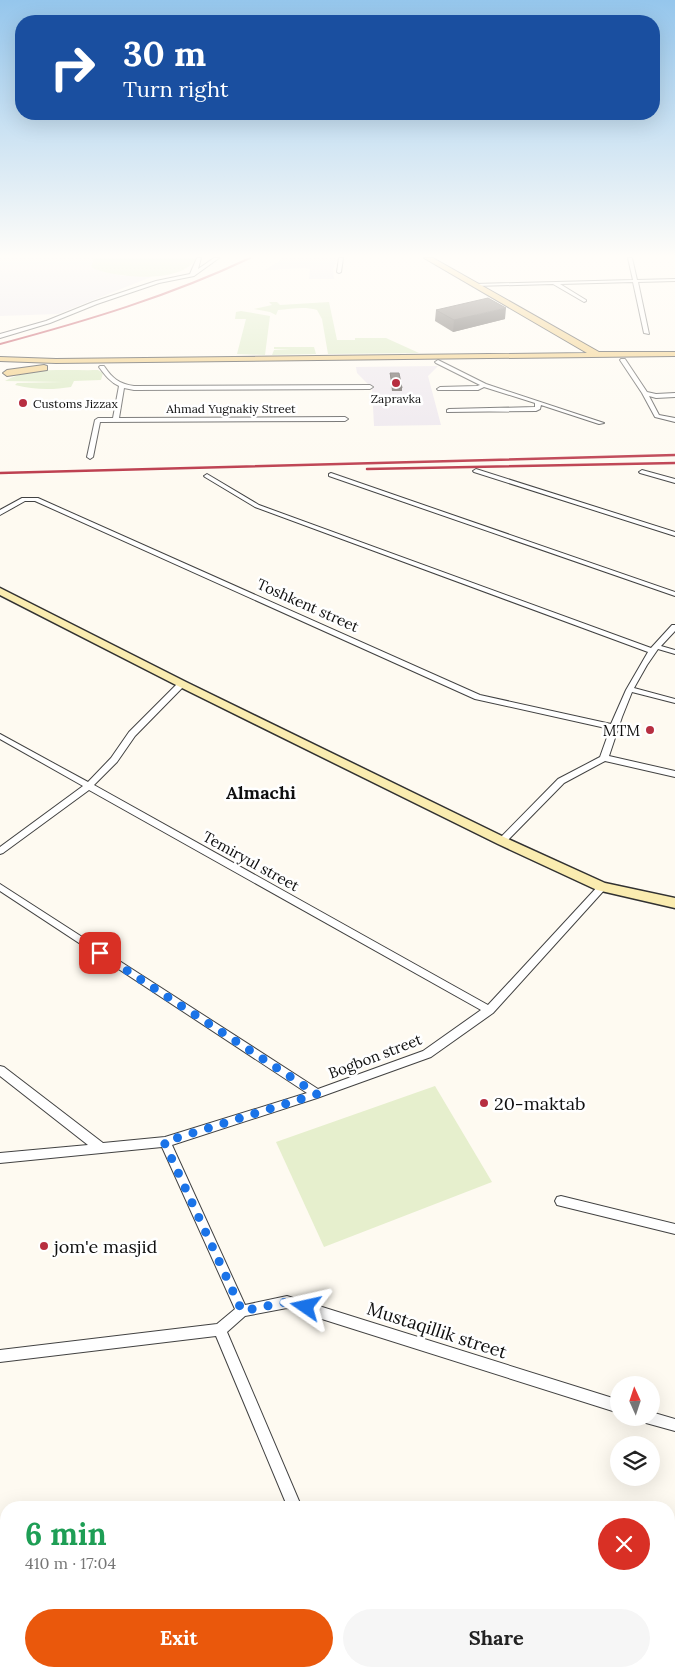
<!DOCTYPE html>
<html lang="en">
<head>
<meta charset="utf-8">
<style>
  body { margin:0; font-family:Lora,serif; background:#f6f6f6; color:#222; height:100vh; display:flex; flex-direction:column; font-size:19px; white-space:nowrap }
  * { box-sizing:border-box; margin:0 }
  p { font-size:16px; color:#767676 }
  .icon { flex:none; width:28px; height:28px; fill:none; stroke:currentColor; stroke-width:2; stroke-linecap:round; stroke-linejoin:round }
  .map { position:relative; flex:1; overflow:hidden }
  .sheet { position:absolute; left:0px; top:1501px; width:675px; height:176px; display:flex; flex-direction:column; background:#fff; border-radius:20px 20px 0 0; box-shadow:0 5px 20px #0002 }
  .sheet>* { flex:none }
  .top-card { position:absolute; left:15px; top:15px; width:645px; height:105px; border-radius:20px; box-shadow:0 5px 20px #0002; background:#1a4fa0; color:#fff; overflow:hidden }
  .needle { width:32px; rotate:357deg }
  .tools { position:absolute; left:610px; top:1376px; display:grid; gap:10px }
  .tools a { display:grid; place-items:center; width:50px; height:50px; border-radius:50%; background:#fff; box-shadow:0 5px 20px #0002; font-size:25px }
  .pin { position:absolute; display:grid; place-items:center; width:42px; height:42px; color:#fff; margin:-21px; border-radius:10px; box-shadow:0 2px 8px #0006 }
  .me { position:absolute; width:55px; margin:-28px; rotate:281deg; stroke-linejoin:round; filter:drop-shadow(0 0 4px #0008) }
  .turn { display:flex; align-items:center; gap:18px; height:105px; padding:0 25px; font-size:22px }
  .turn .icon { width:65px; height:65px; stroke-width:2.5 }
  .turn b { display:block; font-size:35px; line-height:42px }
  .round { display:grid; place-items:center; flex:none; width:52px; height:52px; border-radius:26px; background:#f6f6f6 }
  .summary { display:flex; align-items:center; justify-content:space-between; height:85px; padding:0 25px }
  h1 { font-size:30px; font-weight:800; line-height:38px; color:#1e9e55 }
  .primary-button { display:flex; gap:10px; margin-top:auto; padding:10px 25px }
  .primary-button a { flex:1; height:58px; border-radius:30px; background:#ea580c; color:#fff; font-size:20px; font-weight:800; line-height:58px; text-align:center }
  .primary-button a+a { background:#f6f6f6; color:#222 }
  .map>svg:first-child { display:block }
  .industrial { fill:#ebe4ec }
  .green { fill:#d6e7bc }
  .pitch { fill:#e6efcd }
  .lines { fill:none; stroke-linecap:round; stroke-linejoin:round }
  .street-casing { stroke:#424242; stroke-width:2 }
  .secondary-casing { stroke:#313131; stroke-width:3 }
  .primary-casing { stroke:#202020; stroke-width:2 }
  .street { fill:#fff; fill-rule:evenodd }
  .secondary { fill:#faecb0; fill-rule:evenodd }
  .primary { fill:#f0c66f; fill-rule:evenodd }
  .rail-far1 { stroke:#b72e40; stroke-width:2 }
  .rail { stroke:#b72e40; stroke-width:2.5 }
  .wall { fill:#4b4440 }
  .shaded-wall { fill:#3d3734 }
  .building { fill:#574f4b; stroke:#3d3734 }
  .route { stroke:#1a73e8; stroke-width:9; stroke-dasharray:0 16.2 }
  .poi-dot { fill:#b72e40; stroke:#fff; stroke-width:2 }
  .labels { text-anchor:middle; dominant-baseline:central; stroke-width:5; stroke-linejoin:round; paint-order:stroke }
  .far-poi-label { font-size:12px; fill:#0f0f0f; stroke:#fff }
  .far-street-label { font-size:12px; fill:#0f0f0f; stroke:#fff }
  .street-label { font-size:15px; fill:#0f0f0f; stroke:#fff }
  .poi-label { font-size:15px; fill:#0f0f0f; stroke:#fff; text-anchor:end }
  .quarter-label { font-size:18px; font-weight:bold; fill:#0f0f0f; stroke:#fff }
  .near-poi-label { font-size:18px; fill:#0f0f0f; stroke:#fff; text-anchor:start }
  .near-street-label { font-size:18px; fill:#0f0f0f; stroke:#fff }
</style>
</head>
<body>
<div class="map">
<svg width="675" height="1677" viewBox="0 0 675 1677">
  <rect width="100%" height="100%" fill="#fefaf1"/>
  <g class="industrial">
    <path d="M 0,258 L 94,258 L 91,267 L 123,276 L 146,275 L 151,277 L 58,314 L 0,316 Z"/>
    <path d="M 284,258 L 338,258 L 333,269 L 334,279 L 309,279 L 310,269 L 305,268 L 265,270 Z"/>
    <path d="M 438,366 L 428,376 L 441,425 L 374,426 L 372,388 L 357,373 L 356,367 Z"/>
  </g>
  <g class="green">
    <path d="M 94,258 L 196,258 C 183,285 112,278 91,267 Z"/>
    <path d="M 269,302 L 277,302 L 280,305 L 329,302 L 337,340 L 355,340 L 355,338 L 386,338 L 419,353 L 328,354 L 322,319 L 317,310 C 304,306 291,309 278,310 L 276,315 L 270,312 L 254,309 L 272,305 Z"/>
    <path d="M 241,311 L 270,316 L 265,355 L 237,354 L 246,319 L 235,319 L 236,312 Z"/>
    <path d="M 274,347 L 314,347 L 316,354 L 272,355 L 274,350 L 291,349 L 274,349 Z"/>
    <path d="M 98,370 L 103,373 L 101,380 L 74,381 L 71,387 C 53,390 34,390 15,385 L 17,383 L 63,382 L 5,381 C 30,366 69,371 98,370 Z"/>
  </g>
  <path class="pitch" d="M 435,1086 L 492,1182 L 324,1247 L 276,1142 Z"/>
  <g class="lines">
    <g class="street-casing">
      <g id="street">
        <path d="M 197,258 L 201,258 L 198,269 L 214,258 L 219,258 L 194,276 L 159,283 L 97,304 L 50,323 L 0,338 L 0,334 L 46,321 L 93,302 L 156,281 L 190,274 Z"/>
        <path d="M 339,258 L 343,258 L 341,272 L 339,273 L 337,272 Z"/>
        <path d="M 628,258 L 632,258 L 637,280 L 675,279 L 675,281 L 638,282 L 649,334 L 644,333 L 633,282 L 560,284 L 586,300 L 586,301 L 584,302 L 553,284 L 475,286 L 473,285 L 475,284 L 633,280 Z"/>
        <path d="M 621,359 L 625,359 L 647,392 L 656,394 L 675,393 L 675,397 L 656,398 L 649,396 L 659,415 L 675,418 L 675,422 L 655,417 L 642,393 L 620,360 Z"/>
        <path d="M 438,360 L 486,384 L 604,423 L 599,424 L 541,405 L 540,409 L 536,411 L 447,412 L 447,410 L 449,409 L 535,407 L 535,403 L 484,387 L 478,390 L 438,390 L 437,389 L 440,387 L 477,386 L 480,385 L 436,363 L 435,362 Z"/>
        <path d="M 100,366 L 104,366 C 112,378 119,384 134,386 L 370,385 L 373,387 L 370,389 L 134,390 L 124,388 L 119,418 L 345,417 L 348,419 L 345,421 L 100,422 L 93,457 L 90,459 L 87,457 L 95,420 L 98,418 L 113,418 L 119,386 C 110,382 105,375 99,367 Z"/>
        <path d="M 476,469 L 675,532 L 675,536 L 474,472 L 473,471 Z"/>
        <path d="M 642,470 L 675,479 L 675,483 L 640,473 L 639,472 Z"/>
        <path d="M 331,473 L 675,592 L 675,596 L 329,476 L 329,474 Z"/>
        <path d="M 207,474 L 259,505 L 651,648 L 672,625 L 675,625 L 675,631 L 661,646 L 675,650 L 675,654 L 658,649 L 647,665 L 634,688 L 675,699 L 675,703 L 632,692 L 622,717 L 609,756 L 675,771 L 675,777 L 605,761 L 564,783 L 505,843 L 499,843 L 498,841 L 499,839 L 558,779 L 600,757 L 610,729 L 475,699 L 35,501 L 25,501 L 0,515 L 0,510 L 22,498 L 38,498 L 480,695 L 611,724 L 626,690 L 648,652 L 255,507 L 205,477 L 204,476 Z"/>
        <path d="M 179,682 L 182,682 L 186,684 L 135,736 L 117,762 L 94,785 L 488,1005 L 599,885 L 602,884 L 607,887 L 493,1013 L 431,1057 L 317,1098 L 172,1145 L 245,1305 L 287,1296 L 619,1400 L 619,1413 L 287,1308 L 245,1316 L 227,1332 L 302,1508 L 288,1508 L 216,1336 L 0,1362 L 0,1350 L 217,1324 L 235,1309 L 162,1147 L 0,1163 L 0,1153 L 88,1145 L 0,1076 L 0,1066 L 4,1067 L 103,1143 L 165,1137 L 307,1093 L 0,891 L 0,884 L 318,1089 L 423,1051 L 481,1010 L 89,790 L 3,853 L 0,854 L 0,847 L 83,786 L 0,739 L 0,734 L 88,782 L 111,758 L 129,732 Z"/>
        <path d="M 561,1196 L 675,1224 L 675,1234 L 561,1206 L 557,1205 L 555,1201 L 557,1197 Z"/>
        <path d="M 651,1412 L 675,1419 L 675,1431 L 646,1423 L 645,1418 L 651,1418 Z"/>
        <path d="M 6,1568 L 6,1582 L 0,1583 L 0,1569 Z"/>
        <path d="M 374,1671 L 389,1671 L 391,1677 L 376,1677 Z"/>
        <path d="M 566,1671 L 597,1671 L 600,1677 L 570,1677 L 568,1676 Z"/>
      </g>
    </g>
    <g class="secondary-casing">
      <path id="secondary" d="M 0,588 L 186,682 L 506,838 L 605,883 L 675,898 L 675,908 L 597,890 L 498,844 L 178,686 L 0,595 Z"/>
    </g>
    <g class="primary-casing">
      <g id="primary">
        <path d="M 424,258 L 433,258 L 599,352 L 675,352 L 675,356 L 56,363 L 0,361 L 0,357 L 56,359 L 587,353 Z"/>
        <path d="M 44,365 L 47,366 L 47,370 L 7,376 L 3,373 L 7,370 Z"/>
      </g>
    </g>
    <use href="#street" class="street"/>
    <use href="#secondary" class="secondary"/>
    <use href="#primary" class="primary"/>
    <path class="rail-far1" d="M 0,344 C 86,321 170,296 250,258"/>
    <g class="rail">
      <path d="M 367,469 L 675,463"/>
      <path d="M 0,473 L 675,455"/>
    </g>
  </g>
  <g class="wall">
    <path d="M 436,310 L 505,319 L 453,332 L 435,321 Z"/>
    <path d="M 390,373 L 402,388 L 402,391 L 392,391 Z"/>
  </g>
  <path class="shaded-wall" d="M 506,308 L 505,319 L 453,332 L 454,320 Z"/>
  <g class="building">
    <path d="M 488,298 L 506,308 L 454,320 L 436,310 Z"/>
    <path d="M 390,373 L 399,373 L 402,388 L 393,388 Z"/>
  </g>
  <linearGradient id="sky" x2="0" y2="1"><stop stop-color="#95c6ec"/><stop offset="0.52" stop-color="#fffdf9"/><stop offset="1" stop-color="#fffdf9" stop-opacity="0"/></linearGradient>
  <rect width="675" height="493" fill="url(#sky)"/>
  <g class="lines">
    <path class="route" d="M 100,953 L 317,1094 L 164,1142 L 242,1311 L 287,1302 L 306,1307"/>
  </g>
  <g class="poi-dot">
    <circle cx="396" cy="383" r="5"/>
    <circle cx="23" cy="403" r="5"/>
    <circle cx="650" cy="730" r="5"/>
    <circle cx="484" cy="1103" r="5"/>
    <circle cx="44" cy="1246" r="5"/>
  </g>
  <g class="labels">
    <g class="far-poi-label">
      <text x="396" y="398">Zapravka</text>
      <text x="33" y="403" text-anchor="start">Customs Jizzax</text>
    </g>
    <g class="far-street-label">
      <text x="231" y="408">Ahmad Yugnakiy Street</text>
    </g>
    <g class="street-label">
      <text transform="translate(308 605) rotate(24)">Toshkent street</text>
      <text transform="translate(251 861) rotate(29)">Temiryul street</text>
      <text transform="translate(375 1056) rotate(-21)">Bogbon street</text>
    </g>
    <g class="poi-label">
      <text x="640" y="730">MTM</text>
    </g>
    <g class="quarter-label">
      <text x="261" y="792">Almachi</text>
    </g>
    <g class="near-poi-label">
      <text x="494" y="1103">20-maktab</text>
      <text x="54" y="1246">jom'e masjid</text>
    </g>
    <g class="near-street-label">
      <text transform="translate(437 1330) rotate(18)">Mustaqillik street</text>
    </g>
  </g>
</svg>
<div class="tools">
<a><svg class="needle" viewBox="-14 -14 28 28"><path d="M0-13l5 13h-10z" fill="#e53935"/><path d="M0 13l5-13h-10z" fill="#767676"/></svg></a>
<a><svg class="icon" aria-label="layers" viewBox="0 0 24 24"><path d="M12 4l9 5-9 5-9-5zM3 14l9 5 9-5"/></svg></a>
</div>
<div class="pin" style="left:100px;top:953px;background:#d93025"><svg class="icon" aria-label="arrive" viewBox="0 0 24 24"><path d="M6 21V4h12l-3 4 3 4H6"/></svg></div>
<svg class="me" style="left:306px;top:1307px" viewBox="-20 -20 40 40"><path d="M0-17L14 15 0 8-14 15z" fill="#1a73e8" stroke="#fff" stroke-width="4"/></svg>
<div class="top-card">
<div class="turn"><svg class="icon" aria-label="right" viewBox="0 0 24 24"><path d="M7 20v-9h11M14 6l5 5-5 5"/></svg><div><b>30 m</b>Turn right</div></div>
</div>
<section class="sheet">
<div class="summary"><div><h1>6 min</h1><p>410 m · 17:04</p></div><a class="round" style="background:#d93025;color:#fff"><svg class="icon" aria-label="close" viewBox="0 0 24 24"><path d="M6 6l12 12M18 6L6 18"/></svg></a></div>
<div class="primary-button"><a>Exit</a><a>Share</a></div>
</section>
</div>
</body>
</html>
